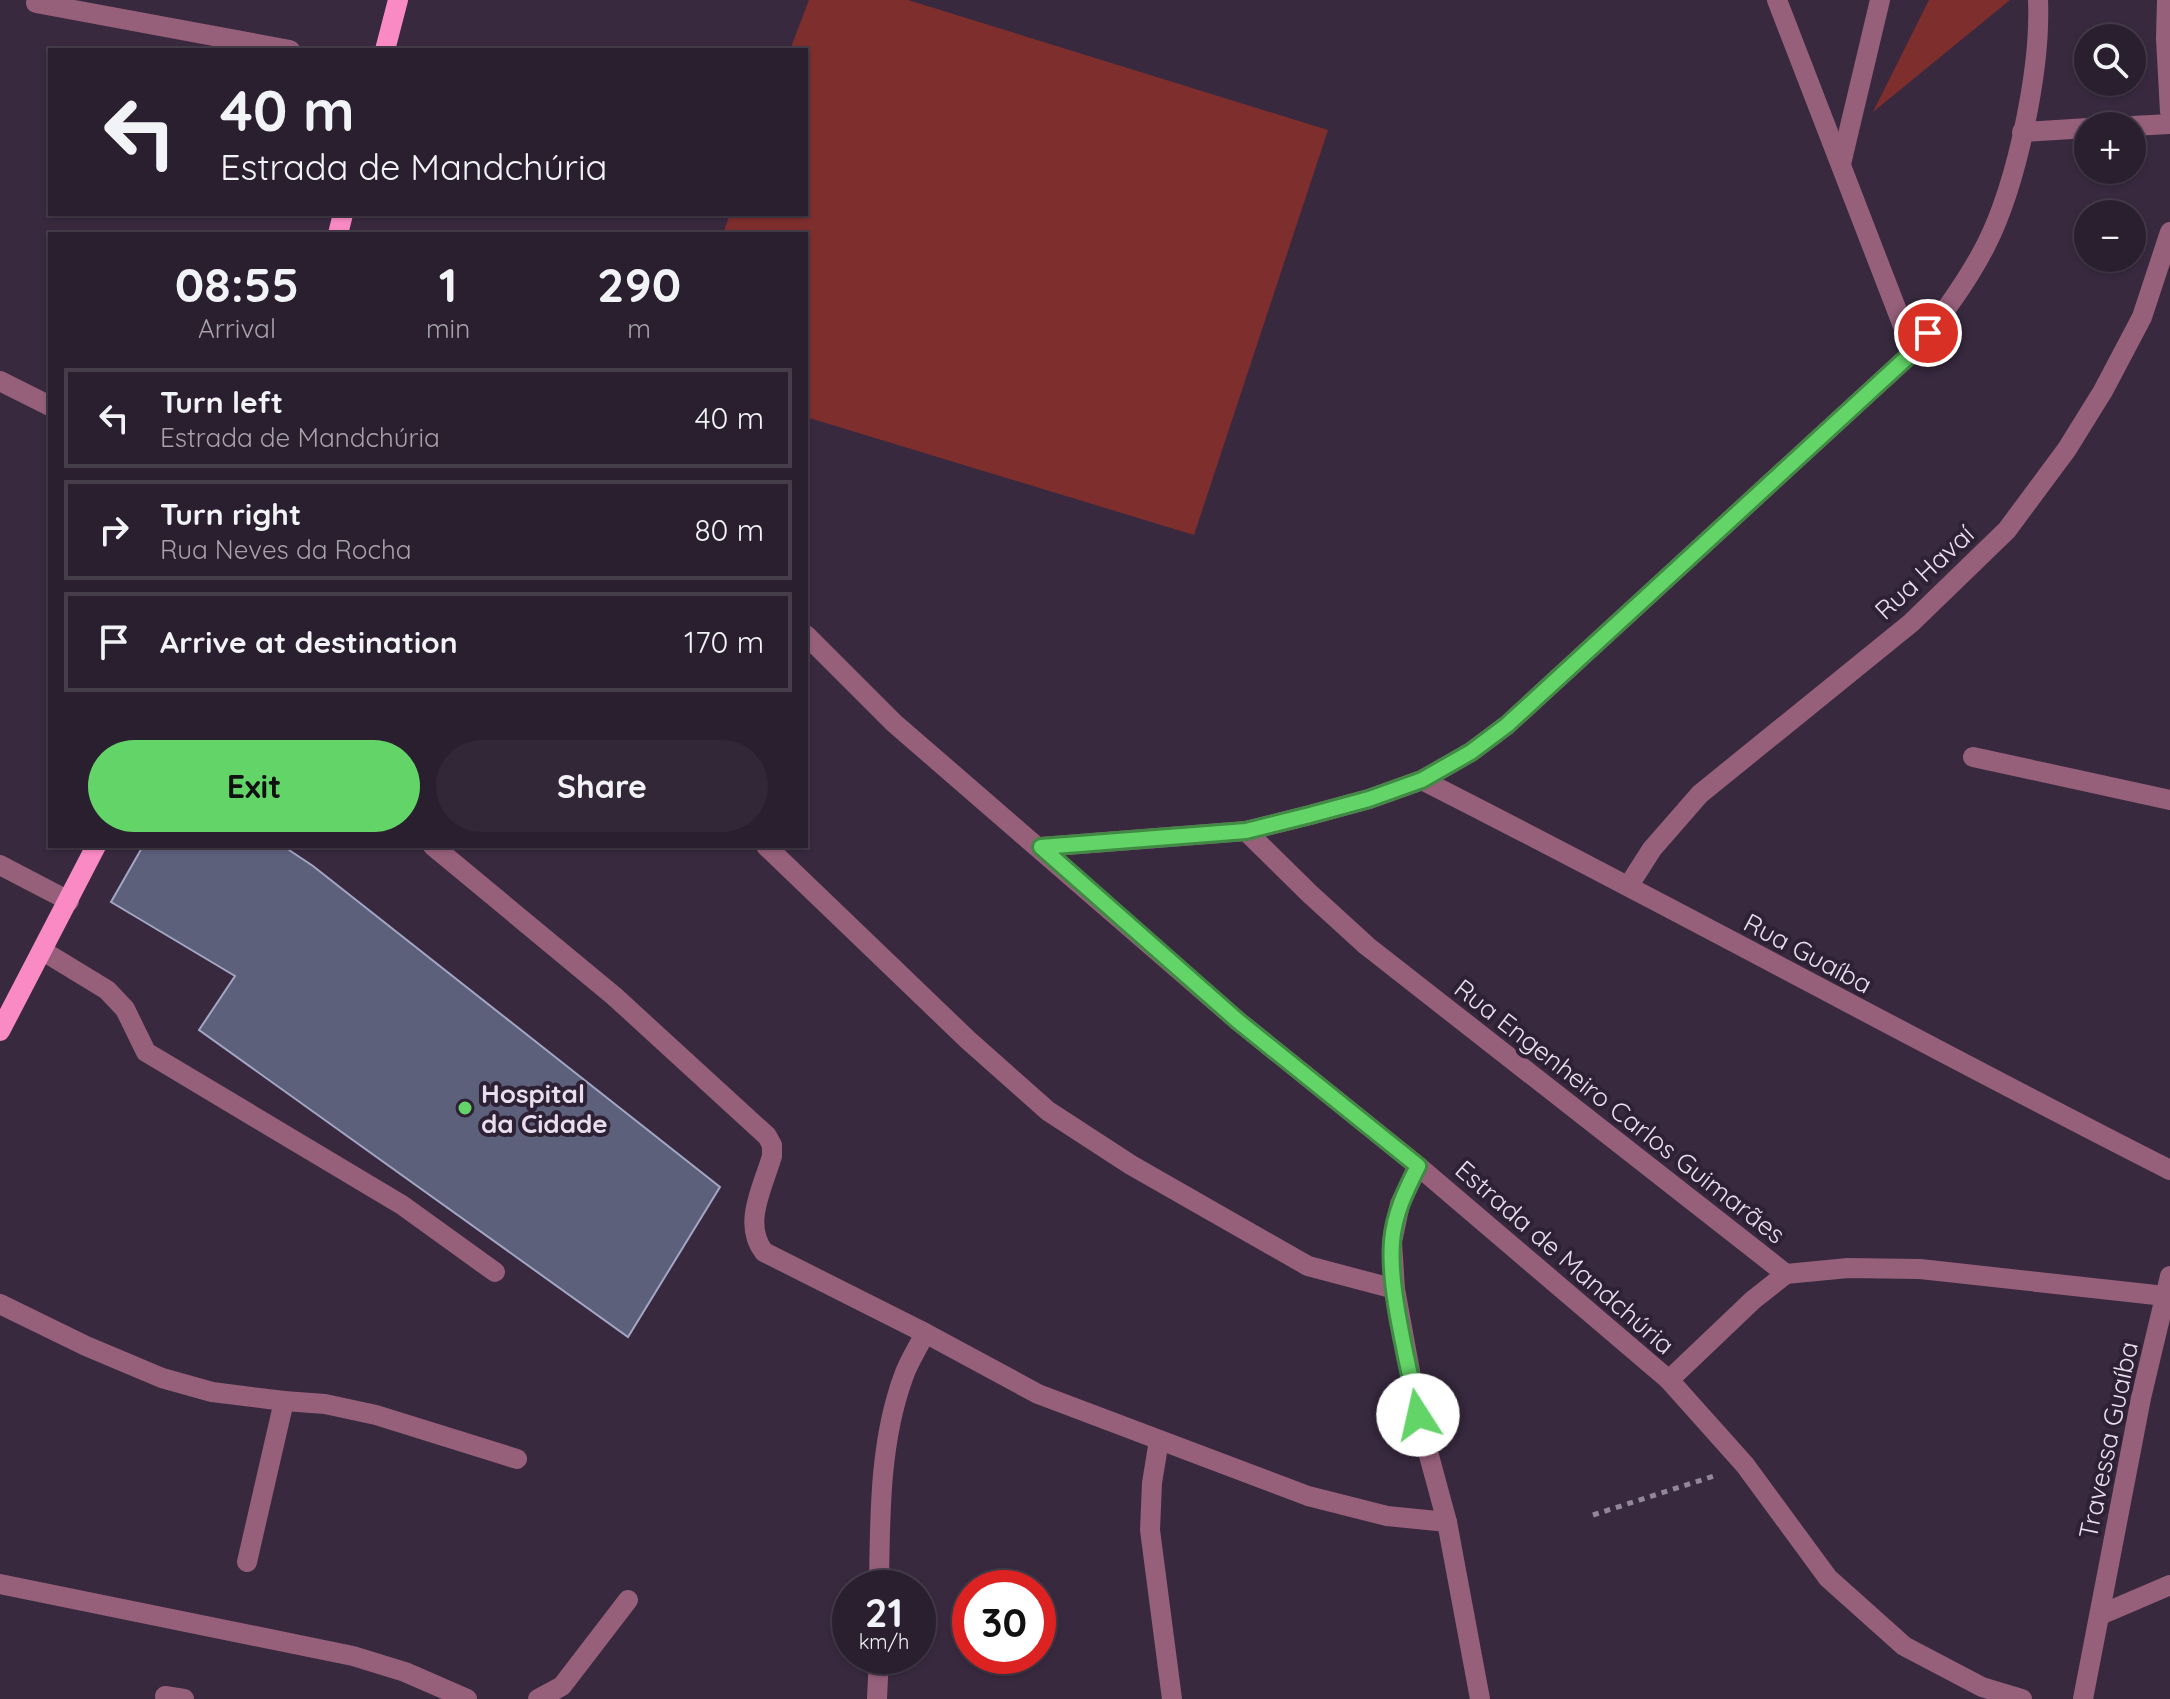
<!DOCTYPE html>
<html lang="en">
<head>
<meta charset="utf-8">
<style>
  body { margin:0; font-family:Quicksand,sans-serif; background:#322737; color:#f1f3f6; height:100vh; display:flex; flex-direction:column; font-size:30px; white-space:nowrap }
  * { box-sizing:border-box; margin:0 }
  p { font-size:26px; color:#a5a2aa }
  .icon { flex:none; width:44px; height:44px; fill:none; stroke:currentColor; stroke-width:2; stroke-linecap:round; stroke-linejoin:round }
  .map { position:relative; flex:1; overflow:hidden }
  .sheet { position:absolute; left:48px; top:232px; width:760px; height:616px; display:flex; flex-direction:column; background:#2a1f2f; border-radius:0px; box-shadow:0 2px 6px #0004,0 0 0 2px #463d4b }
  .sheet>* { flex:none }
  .hud { position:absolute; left:48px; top:48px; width:760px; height:168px; border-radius:0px; box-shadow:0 2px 6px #0004,0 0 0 2px #463d4b; background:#2a1f2f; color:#f1f3f6; overflow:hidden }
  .controls { position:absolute; left:2074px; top:24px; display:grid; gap:16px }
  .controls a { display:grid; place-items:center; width:72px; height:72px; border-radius:50%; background:#2a1f2f; box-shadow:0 2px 6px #0004,0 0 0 2px #463d4b; font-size:40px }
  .speed { position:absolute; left:832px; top:1570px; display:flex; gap:16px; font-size:40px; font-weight:700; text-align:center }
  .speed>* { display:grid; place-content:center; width:104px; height:104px; border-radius:50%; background:#2a1f2f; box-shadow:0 2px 6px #0004,0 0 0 2px #463d4b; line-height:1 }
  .speed small { font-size:20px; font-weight:400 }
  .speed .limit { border:12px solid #d22; background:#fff; color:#111 }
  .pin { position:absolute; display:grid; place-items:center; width:68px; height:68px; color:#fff; margin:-34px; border:4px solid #fff; border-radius:50%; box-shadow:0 2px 8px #0007 }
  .me { position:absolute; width:88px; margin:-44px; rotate:350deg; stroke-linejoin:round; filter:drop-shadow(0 0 6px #0008) }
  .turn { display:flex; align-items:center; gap:28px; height:168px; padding:0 40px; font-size:36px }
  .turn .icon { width:104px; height:104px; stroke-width:2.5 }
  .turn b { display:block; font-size:56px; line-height:68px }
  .eta { display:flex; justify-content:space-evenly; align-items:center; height:136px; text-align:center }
  .eta b { font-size:48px; font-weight:800; line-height:56px }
  .action { display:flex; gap:16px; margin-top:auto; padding:16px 40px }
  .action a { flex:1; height:92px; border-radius:48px; background:#63d468; color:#111; font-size:32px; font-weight:800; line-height:92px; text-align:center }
  .action a+a { background:#322737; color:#f1f3f6 }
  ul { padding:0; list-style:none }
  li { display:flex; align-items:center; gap:24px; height:100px; margin:0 16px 12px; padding:0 24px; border:4px solid #463d4b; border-radius:0px }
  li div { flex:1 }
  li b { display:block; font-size:30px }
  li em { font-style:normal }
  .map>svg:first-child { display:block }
  .green { fill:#7f2e2e }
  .building { fill:#5d607b; stroke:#a3a6c4; stroke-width:2 }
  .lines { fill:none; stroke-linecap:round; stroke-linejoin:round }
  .path { stroke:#928698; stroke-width:5; stroke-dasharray:6 6; stroke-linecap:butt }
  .minor { stroke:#965f7a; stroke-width:20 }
  .major { stroke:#fa8ac4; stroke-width:20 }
  .route-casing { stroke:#408a44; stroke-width:20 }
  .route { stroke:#63d468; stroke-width:14 }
  .poi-dot { fill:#63d468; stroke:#2e2035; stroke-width:3 }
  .labels { text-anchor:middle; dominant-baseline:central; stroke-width:8; stroke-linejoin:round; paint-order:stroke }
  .street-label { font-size:26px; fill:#e8deed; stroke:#2e2035 }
  .poi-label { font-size:26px; font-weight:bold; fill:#e8deed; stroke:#2e2035; text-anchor:start }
</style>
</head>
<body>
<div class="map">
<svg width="2170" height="1699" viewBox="0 0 2170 1699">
  <rect width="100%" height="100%" fill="#38293f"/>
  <g class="green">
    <path d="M 809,0 L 908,0 L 1328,130 L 1194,535 L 806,417 L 806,234 L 723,234 L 730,214 L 806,214 L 806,50 L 790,50 Z"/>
    <path d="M 1929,0 L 2010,0 L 1873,112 Z"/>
  </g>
  <path class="building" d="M 143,846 L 283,846 L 313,866 L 720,1187 L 628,1337 L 199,1030 L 235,976 L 111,902 Z"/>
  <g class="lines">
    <path class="path" d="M 1593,1515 L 1714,1476"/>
    <g class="minor">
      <path d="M 1777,0 L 1913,352"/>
      <path d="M 2167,0 L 2166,38 L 2170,112"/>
      <path d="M 36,3 L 290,50"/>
      <path d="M 2132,126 L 2170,124"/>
      <path d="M 2022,132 L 2088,128"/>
      <path d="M 1841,164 L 1880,0"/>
      <path d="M 0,381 L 50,406"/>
      <path d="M 806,635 L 894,723 L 1238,1021 L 1418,1166 L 1669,1380 L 1745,1465 L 1828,1578 L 1904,1646 L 1982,1687 L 2022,1699"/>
      <path d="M 1973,757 L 2170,800"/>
      <path d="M 1422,780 C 1673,907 1919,1043 2170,1170"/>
      <path d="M 1246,831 L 1310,894 L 1367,946 L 1786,1274 L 1848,1268 L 1920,1269 L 2165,1296"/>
      <path d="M 433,846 L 614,996 L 767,1136 L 772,1145 L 772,1156 C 763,1187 742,1224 764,1252 L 925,1333 L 1038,1394 L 1308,1496 L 1387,1516 L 1447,1522"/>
      <path d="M 766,846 L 968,1040 L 1048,1111 L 1131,1165 L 1308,1266 L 1395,1289"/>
      <path d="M 1041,847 L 1246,831 L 1310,815 L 1369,799 L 1422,780 L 1471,752 L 1507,725 L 1913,352 C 1940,318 1966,284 1986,245 C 2017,184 2041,69 2038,0"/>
      <path d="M 0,865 L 69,901"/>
      <path d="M 1629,885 L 1652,849 L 1700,794 L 1911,623 L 2007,530 L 2067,449 L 2103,391 L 2142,317 L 2170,232"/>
      <path d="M 43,951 L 107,990 L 125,1009 L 146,1052 L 402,1205 L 495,1272"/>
      <path d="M 1418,1166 L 1400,1204 L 1392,1242 L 1395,1289 L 1418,1415 L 1447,1522 L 1480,1699"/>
      <path d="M 0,1304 L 86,1346 L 162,1378 L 212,1392 L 284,1401 L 325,1404 L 376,1415 L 517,1459"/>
      <path d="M 1669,1380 L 1753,1300 L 1786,1274"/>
      <path d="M 1159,1440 L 1152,1483 L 1150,1530 L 1172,1699"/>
      <path d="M 247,1562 L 284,1401"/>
      <path d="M 0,1584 L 353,1656 L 405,1672 L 467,1699"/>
      <path d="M 879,1588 C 880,1519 879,1444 903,1378 C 908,1362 918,1348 925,1333"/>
      <path d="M 2100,1615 L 2170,1585"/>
      <path d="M 165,1696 L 184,1699"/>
      <path d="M 538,1699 L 562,1686 L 628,1600"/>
      <path d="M 877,1699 L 879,1656"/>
      <path d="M 2083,1699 L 2141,1398 L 2170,1276"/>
    </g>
    <g class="major">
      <path d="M 385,50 L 398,0"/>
      <path d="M 338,234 L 343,214"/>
      <path d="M 0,1031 L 96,846"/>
    </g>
  </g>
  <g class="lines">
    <g class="route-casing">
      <path id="route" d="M 1418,1415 C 1409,1365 1388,1290 1392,1242 C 1394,1214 1406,1190 1418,1166 L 1238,1021 L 1041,847 L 1246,831 L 1310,815 L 1369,799 L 1422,780 L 1471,752 L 1507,725 L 1913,352 L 1928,333"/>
    </g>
    <use href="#route" class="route"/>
  </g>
  <circle class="poi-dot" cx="465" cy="1108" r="8"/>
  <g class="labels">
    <g class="street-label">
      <text transform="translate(1924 572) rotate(-43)">Rua Havaí</text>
      <text transform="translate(1808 953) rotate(28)">Rua Guaíba</text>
      <text transform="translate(1620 1111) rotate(38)">Rua Engenheiro Carlos Guimarães</text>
      <text transform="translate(1565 1257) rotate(41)">Estrada de Mandchúria</text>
      <text transform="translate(2108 1440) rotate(-78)">Travessa Guaíba</text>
    </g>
    <g class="poi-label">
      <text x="481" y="1093">Hospital<tspan x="481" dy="30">da Cidade</tspan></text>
    </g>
  </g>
</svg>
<div class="controls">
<a><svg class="icon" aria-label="search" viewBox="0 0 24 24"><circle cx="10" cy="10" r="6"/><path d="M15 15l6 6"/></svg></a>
<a>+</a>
<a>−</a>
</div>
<div class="speed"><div>21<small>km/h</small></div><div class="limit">30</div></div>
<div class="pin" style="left:1928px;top:333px;background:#d93025"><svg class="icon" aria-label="arrive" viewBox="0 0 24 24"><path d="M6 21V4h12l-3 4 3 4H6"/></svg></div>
<svg class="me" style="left:1418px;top:1415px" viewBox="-20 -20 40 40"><circle r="19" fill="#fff"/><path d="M0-13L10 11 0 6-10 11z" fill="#63d468"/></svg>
<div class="hud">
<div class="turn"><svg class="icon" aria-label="left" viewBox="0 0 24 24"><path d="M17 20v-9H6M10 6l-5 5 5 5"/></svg><div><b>40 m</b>Estrada de Mandchúria</div></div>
</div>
<section class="sheet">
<div class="eta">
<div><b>08:55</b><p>Arrival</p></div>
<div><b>1</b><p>min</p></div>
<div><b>290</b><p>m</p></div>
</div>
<ul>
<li><svg class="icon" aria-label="left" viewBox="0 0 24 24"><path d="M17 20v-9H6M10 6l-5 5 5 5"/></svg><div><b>Turn left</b><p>Estrada de Mandchúria</p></div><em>40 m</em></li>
<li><svg class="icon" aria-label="right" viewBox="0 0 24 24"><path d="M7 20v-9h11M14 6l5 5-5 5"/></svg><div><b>Turn right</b><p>Rua Neves da Rocha</p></div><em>80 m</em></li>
<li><svg class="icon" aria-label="arrive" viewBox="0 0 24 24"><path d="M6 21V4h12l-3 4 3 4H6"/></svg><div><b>Arrive at destination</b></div><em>170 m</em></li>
</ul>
<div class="action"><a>Exit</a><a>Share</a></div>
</section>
</div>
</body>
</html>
